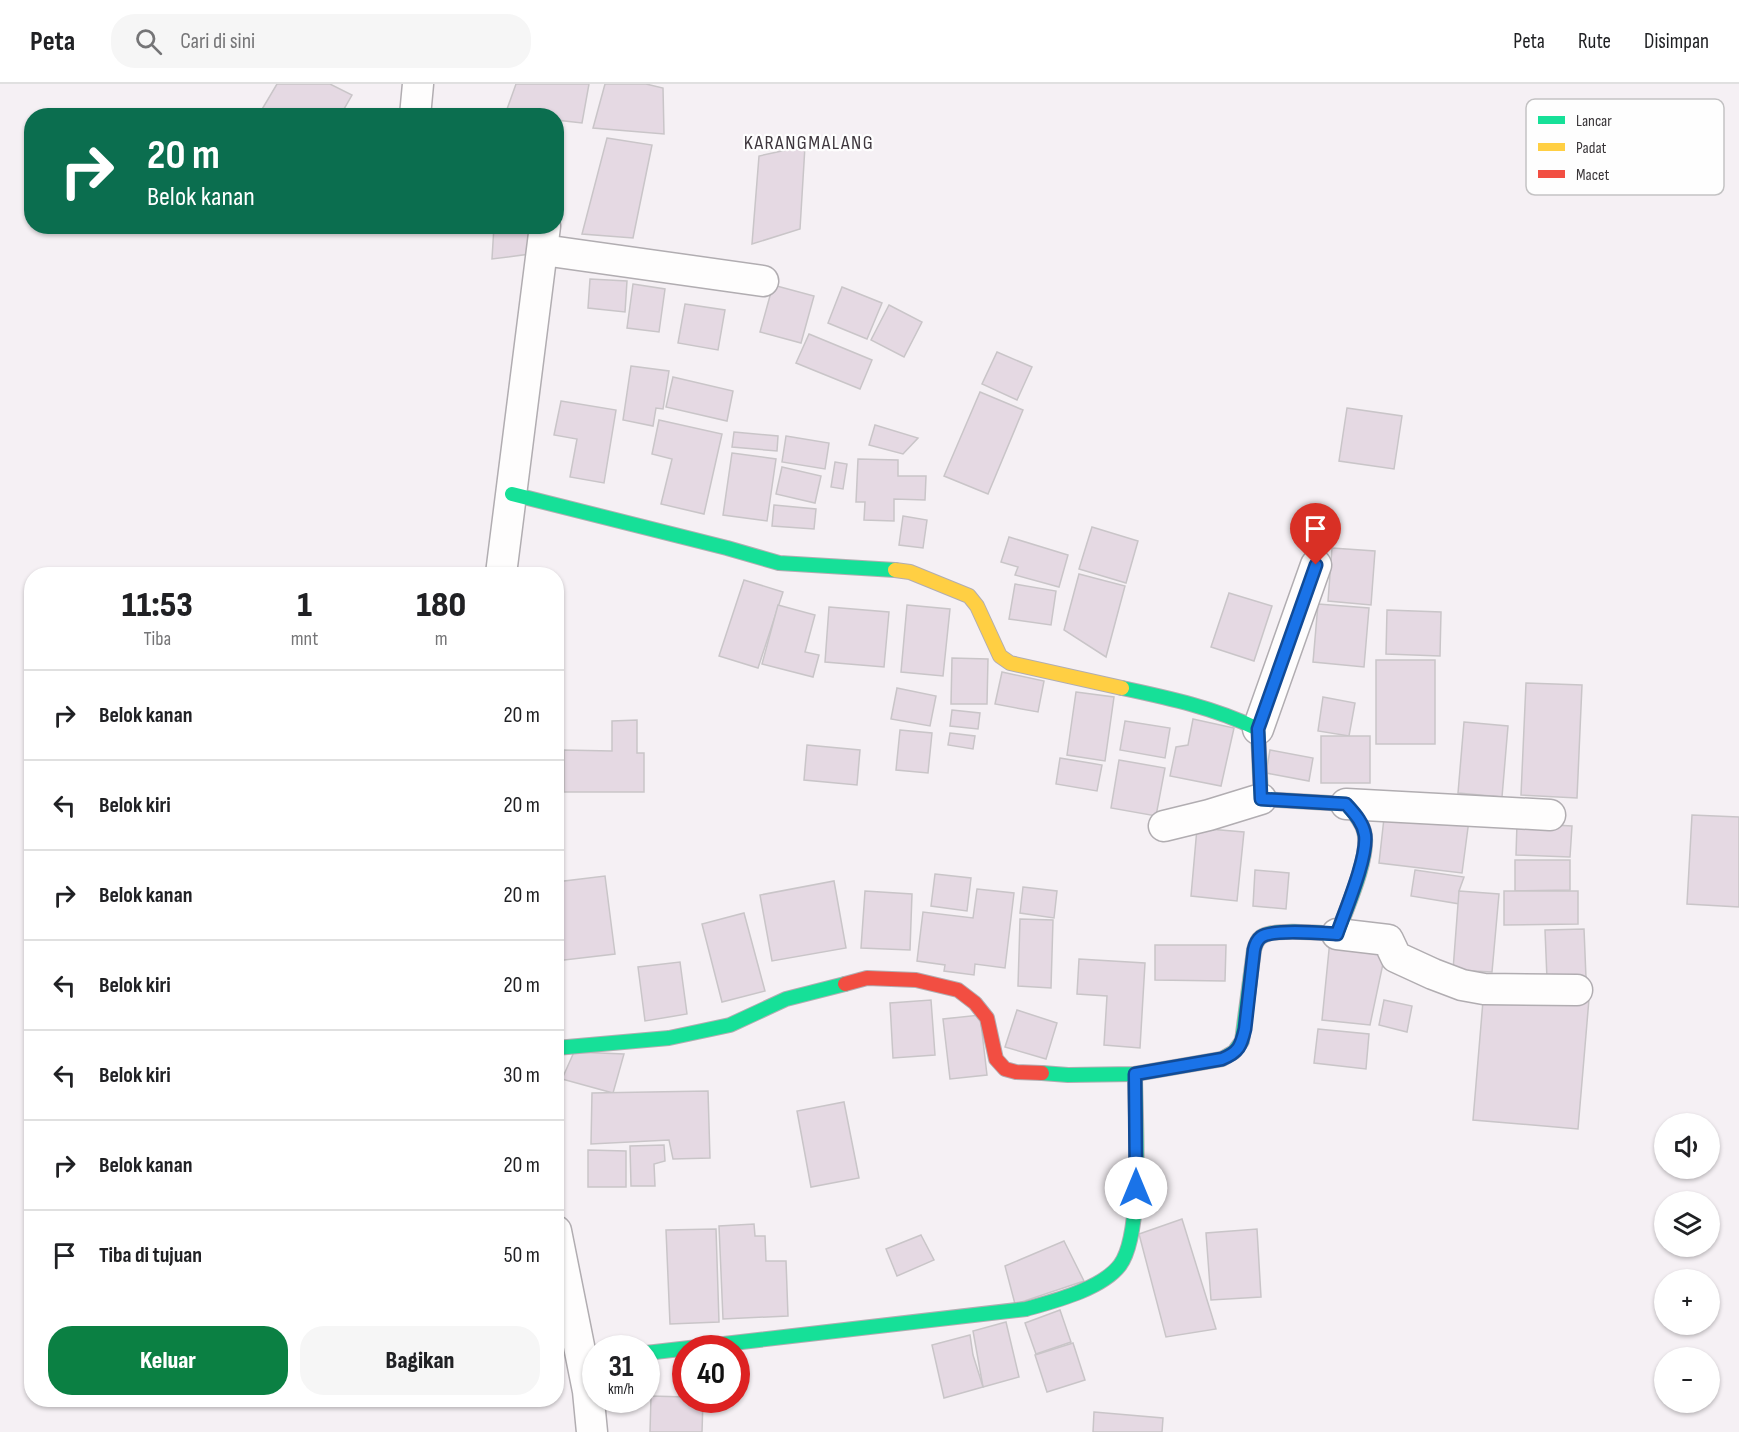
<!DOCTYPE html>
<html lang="id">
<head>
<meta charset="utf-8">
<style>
  body { margin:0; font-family:"Sofia Sans Condensed",sans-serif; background:#f6f6f6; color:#202124; height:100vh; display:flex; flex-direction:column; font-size:22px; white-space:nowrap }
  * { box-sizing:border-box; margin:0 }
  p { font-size:20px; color:#757577 }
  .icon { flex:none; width:33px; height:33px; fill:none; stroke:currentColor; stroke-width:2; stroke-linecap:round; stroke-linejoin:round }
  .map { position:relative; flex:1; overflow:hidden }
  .drawer { position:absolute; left:24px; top:483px; width:540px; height:840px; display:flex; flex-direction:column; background:#fff; border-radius:24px; box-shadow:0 2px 4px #0004 }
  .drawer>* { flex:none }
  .banner { position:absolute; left:24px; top:24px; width:540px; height:126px; border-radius:24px; box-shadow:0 2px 4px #0004; background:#0b6e4f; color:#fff; overflow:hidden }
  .tools { position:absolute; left:1654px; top:1029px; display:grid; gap:12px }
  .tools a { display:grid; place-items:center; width:66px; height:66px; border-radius:50%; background:#fff; box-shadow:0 2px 4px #0004; font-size:30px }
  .speed { position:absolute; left:582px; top:1251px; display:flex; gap:12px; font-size:30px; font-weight:700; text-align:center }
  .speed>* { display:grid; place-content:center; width:78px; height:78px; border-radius:50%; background:#fff; box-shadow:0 2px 4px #0004; line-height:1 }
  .speed small { font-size:15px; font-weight:400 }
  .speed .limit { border:9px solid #d22; background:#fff; color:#111 }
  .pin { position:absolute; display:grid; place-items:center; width:51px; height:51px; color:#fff; margin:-62px -26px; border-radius:50% 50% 50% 0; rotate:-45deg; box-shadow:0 0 6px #0007 }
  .pin .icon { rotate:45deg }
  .me { position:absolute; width:66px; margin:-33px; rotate:0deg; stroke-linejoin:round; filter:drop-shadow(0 0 4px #0008) }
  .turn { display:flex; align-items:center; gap:21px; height:126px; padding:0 24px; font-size:27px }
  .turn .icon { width:78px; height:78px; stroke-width:2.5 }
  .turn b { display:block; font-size:42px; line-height:51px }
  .eta { display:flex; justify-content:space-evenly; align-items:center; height:102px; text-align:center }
  .eta b { font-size:36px; font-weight:800; line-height:42px }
  .cta { display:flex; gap:12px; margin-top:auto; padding:12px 24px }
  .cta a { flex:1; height:69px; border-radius:24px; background:#0b8043; color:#fff; font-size:24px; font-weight:800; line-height:69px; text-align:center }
  .cta a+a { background:#f6f6f6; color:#202124 }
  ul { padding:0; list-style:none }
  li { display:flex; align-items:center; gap:18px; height:90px; padding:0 24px; border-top:2px solid #e0e0e0 }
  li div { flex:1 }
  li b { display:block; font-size:22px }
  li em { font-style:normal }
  header { display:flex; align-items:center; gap:36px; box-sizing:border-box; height:84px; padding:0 30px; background:#fff; border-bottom:2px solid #e0e0e0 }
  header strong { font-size:28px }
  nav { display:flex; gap:33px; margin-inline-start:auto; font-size:21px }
  .search { width:420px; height:54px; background:#f6f6f6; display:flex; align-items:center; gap:15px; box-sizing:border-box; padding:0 21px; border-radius:24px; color:#757577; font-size:22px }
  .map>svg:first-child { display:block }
  .building { fill:#e5d9e3; stroke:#c9c5c8; stroke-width:1.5 }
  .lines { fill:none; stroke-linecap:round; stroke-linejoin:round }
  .street-casing { stroke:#b1adb1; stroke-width:33 }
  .fast-casing { stroke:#b1adb1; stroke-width:16 }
  .slow-casing { stroke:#b1adb1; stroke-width:16 }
  .jam-casing { stroke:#b1adb1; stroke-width:16 }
  .street { stroke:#fefdfd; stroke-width:30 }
  .fast { stroke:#16e098; stroke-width:14 }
  .slow { stroke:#ffcf43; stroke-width:14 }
  .jam { stroke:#f24e42; stroke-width:14 }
  .route-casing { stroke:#114b97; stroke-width:15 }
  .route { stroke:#1a73e8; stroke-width:10 }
  .labels { text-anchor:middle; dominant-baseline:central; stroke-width:4.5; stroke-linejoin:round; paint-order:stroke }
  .quarter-label { font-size:20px; letter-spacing:1.5px; fill:#3e363d; stroke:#fefefe }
  .key { fill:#fefefe; stroke:#c3c2c3; stroke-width:1.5 }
  .key-label { font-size:16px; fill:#393538 }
</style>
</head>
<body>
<header>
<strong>Peta</strong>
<div class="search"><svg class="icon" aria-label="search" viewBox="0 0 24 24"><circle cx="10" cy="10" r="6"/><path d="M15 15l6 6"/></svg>Cari di sini</div>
<nav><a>Peta</a><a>Rute</a><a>Disimpan</a></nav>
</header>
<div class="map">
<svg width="1739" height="1348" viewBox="0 0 1739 1348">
  <rect width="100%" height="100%" fill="#f5f0f4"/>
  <g class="building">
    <path d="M 277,0 L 330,0 L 352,11 L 340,32 L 258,32 Z"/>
    <path d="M 516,0 L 589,0 L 582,39 L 556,36 L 556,32 L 529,32 L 506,28 Z"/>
    <path d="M 605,0 L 646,0 L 663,4 L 664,50 L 593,44 Z"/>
    <path d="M 607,54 L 652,61 L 633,154 L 582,150 Z"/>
    <path d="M 805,62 L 800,145 L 752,160 L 759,72 Z"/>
    <path d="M 494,142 L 533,142 L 530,170 L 492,175 Z"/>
    <path d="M 590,195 L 627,197 L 625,228 L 588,224 Z"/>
    <path d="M 633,200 L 665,205 L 659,248 L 627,244 Z"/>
    <path d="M 773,201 L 814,212 L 801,259 L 760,248 Z"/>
    <path d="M 842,203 L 882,219 L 867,255 L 828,239 Z"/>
    <path d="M 685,220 L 725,226 L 718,266 L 678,259 Z"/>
    <path d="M 889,221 L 922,238 L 904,273 L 871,256 Z"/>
    <path d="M 809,250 L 872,276 L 860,305 L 796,279 Z"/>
    <path d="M 997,268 L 1032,283 L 1017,316 L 982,300 Z"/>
    <path d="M 631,282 L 669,287 L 663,325 L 656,324 L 653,342 L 623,336 Z"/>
    <path d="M 673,293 L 733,307 L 727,337 L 666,323 Z"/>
    <path d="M 980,308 L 1023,326 L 988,410 L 944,392 Z"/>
    <path d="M 561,317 L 616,326 L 604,399 L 570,393 L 577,355 L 554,351 Z"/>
    <path d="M 1347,324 L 1402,332 L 1394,385 L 1339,377 Z"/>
    <path d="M 659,336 L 722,350 L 704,430 L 661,420 L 672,375 L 652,370 Z"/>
    <path d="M 875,341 L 918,354 L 903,370 L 869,361 Z"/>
    <path d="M 734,348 L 778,352 L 777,367 L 732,363 Z"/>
    <path d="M 786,352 L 829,359 L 825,385 L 782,378 Z"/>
    <path d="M 732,369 L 776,375 L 767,437 L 723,431 Z"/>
    <path d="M 858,375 L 898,376 L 898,392 L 926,392 L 925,416 L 894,415 L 894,437 L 864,436 L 865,418 L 856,418 Z"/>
    <path d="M 835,378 L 847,380 L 843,405 L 831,403 Z"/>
    <path d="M 782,383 L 821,392 L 815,419 L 776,410 Z"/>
    <path d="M 774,421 L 816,425 L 814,445 L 772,442 Z"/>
    <path d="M 903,432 L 927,436 L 923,464 L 899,461 Z"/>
    <path d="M 1092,443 L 1138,457 L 1126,499 L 1079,485 Z"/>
    <path d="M 1009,453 L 1068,471 L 1059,503 L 1015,491 L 1018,483 L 1001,478 Z"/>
    <path d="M 1332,464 L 1375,467 L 1371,521 L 1328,517 Z"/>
    <path d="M 1079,490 L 1125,502 L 1106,573 L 1064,546 Z"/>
    <path d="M 744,496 L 783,508 L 758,584 L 719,572 Z"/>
    <path d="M 1015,500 L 1056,507 L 1051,541 L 1009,535 Z"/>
    <path d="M 1229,509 L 1272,522 L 1254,577 L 1211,563 Z"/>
    <path d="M 1318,520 L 1369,524 L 1364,583 L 1313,578 Z"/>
    <path d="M 778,521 L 815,531 L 805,568 L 819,571 L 813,593 L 762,580 Z"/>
    <path d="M 907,521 L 950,525 L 943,592 L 901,588 Z"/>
    <path d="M 829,523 L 889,528 L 884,583 L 825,578 Z"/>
    <path d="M 1387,526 L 1441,528 L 1440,572 L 1386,570 Z"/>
    <path d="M 952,574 L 988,575 L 987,620 L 951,620 Z"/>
    <rect x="1376" y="576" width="59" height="84"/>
    <path d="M 1002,588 L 1044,597 L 1038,628 L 995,620 Z"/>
    <path d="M 1526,599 L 1582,601 L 1577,714 L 1521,711 Z"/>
    <path d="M 897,604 L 936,612 L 930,642 L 891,635 Z"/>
    <path d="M 1076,608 L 1114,613 L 1105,677 L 1067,671 Z"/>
    <path d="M 1323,613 L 1355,619 L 1349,652 L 1318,647 Z"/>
    <path d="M 952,626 L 980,629 L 978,645 L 950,642 Z"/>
    <path d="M 1193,635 L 1234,644 L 1221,702 L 1170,692 L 1176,663 L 1188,661 Z"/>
    <path d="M 637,636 L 637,669 L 644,669 L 644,708 L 564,708 L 564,666 L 612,667 L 612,637 Z"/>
    <path d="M 1125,637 L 1170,644 L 1165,674 L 1120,666 Z"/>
    <path d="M 1464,638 L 1508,642 L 1502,713 L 1458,709 Z"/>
    <path d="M 900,646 L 932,649 L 928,689 L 896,686 Z"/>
    <path d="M 950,649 L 975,652 L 973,665 L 948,661 Z"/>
    <rect x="1321" y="652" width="49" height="47"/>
    <path d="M 807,661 L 860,666 L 857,701 L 804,696 Z"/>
    <path d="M 1270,666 L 1313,674 L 1309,697 L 1266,689 Z"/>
    <path d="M 1060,674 L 1102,681 L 1097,707 L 1056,700 Z"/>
    <path d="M 1119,676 L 1165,684 L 1156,732 L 1111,724 Z"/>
    <path d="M 1385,725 L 1469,736 L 1462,789 L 1379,779 Z"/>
    <path d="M 1692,731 L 1739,733 L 1739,823 L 1687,820 Z"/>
    <path d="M 1517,739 L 1572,742 L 1570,773 L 1516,771 Z"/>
    <path d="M 1197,744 L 1244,748 L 1237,817 L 1191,812 Z"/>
    <path d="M 1515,776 L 1570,776 L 1570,806 L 1515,807 Z"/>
    <path d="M 1255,786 L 1289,789 L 1286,825 L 1253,822 Z"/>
    <path d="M 1415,786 L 1464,793 L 1459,807 L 1460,820 L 1411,812 Z"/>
    <path d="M 935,790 L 971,794 L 967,827 L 931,822 Z"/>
    <path d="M 605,792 L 615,870 L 556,877 L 556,798 Z"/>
    <path d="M 834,797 L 846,864 L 772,877 L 760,811 Z"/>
    <path d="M 1023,803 L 1057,807 L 1054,834 L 1020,829 Z"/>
    <path d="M 977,805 L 1014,809 L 1005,884 L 975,880 L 974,891 L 944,887 L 945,881 L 917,877 L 923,828 L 973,834 Z"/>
    <path d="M 865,807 L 912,810 L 910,866 L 861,864 Z"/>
    <path d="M 1459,807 L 1499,810 L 1492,888 L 1453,886 Z"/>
    <path d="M 1504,807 L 1578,807 L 1578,840 L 1504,841 Z"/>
    <path d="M 744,829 L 765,907 L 722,918 L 702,840 Z"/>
    <path d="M 1020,835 L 1053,836 L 1051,904 L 1018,902 Z"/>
    <path d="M 1584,845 L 1586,894 L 1547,895 L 1545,846 Z"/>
    <path d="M 1330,856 L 1388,856 L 1370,941 L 1322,936 Z"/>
    <path d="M 1155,861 L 1226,861 L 1225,897 L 1155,896 Z"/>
    <path d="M 1079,875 L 1145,879 L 1140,964 L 1104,961 L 1107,912 L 1077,910 Z"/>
    <path d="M 680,878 L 687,930 L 645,937 L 638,883 Z"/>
    <path d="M 1484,905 L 1589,915 L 1578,1045 L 1473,1036 Z"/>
    <path d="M 931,916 L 935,971 L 893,974 L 890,919 Z"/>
    <path d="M 1384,916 L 1412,922 L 1407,948 L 1379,941 Z"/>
    <path d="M 1017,926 L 1057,939 L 1046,975 L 1005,963 Z"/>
    <path d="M 980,931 L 987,991 L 950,995 L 943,935 Z"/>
    <path d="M 1318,945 L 1369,950 L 1366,985 L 1314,979 Z"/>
    <path d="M 574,968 L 624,970 L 613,1009 L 562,995 Z"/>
    <path d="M 708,1007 L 710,1074 L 673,1075 L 669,1056 L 591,1060 L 592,1009 Z"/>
    <path d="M 844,1018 L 859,1094 L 811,1103 L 797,1027 Z"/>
    <path d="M 664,1061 L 665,1077 L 654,1080 L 655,1102 L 631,1102 L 630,1062 Z"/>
    <path d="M 588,1066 L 626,1067 L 626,1103 L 588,1103 Z"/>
    <path d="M 1182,1135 L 1216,1245 L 1166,1253 L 1139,1150 Z"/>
    <path d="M 754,1140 L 755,1152 L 765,1152 L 766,1177 L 786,1177 L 788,1232 L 723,1235 L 719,1142 Z"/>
    <path d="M 716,1145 L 719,1238 L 670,1240 L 666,1146 Z"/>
    <path d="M 1257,1145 L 1261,1213 L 1211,1216 L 1206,1149 Z"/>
    <path d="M 921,1151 L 934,1176 L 897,1192 L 886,1165 Z"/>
    <path d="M 1064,1157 L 1084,1197 L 1015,1220 L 1005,1182 Z"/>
    <path d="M 1060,1226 L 1071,1258 L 1036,1270 L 1025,1239 Z"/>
    <path d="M 1006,1238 L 1019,1293 L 983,1303 L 973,1247 Z"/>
    <path d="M 970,1251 L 973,1271 L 983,1303 L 944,1314 L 932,1261 Z"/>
    <path d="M 1073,1259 L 1085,1296 L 1047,1308 L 1035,1271 Z"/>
    <path d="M 651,1312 L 686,1313 L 686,1316 L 703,1316 L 702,1348 L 650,1348 Z"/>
    <path d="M 1094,1328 L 1163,1334 L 1162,1348 L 1093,1348 Z"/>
  </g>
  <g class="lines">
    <g class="street-casing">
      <g id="street">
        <path d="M 415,32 L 418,0"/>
        <path d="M 543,166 L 763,197"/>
        <path d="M 501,490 L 545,142"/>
        <path d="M 1258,645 L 1316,481"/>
        <path d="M 1346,720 L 1550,731"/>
        <path d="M 1164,742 L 1209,731 L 1261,715"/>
        <path d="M 1337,850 L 1388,856 L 1396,873 L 1433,890 L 1462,901 L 1484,905 L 1577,906"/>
        <path d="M 556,1147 L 588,1307 L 592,1348"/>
      </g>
    </g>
    <g class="fast-casing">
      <g id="fast">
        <path d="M 512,410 L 727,464 L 779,479 L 895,486"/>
        <path d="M 556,964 L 669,954 L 730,941 L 786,915 L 845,900"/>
        <path d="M 1042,989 L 1068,991 L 1135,990 L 1222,975 L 1234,968 L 1242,957 L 1254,866 C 1255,862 1257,856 1261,853 C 1273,844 1321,849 1337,850 C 1346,826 1371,771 1364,747 C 1361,736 1353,728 1346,720 L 1261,715 L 1258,645 C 1215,624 1169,614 1122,604"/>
        <path d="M 646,1269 L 1026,1225 C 1054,1217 1102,1205 1120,1181 C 1144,1148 1135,1033 1135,990"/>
      </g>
    </g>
    <g class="slow-casing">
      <path id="slow" d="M 895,486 L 910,488 L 969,512 L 977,522 L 1000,572 L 1010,579 L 1122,604"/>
    </g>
    <g class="jam-casing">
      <path id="jam" d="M 845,900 L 867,894 L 916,896 L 958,906 L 975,919 L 987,934 L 996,975 L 1005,985 L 1016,988 L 1042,989"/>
    </g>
    <use href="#street" class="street"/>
    <use href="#fast" class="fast"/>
    <use href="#slow" class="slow"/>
    <use href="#jam" class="jam"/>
  </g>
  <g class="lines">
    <g class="route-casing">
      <path id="route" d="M 1136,1104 L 1135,990 L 1222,975 C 1239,968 1241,962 1245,945 L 1254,866 C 1255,861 1257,856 1261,853 C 1272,845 1322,849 1337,850 C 1345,827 1368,773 1365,751 C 1363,738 1354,729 1346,720 L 1261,715 L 1258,645 L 1316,481"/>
    </g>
    <use href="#route" class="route"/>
  </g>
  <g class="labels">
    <g class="quarter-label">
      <text x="809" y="59">KARANGMALANG</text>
    </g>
  </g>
  <rect x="1526" y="15" width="198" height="96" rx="9" class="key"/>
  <rect x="1538" y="32" width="27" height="8" fill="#16e098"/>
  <rect x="1538" y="59" width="27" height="8" fill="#ffcf43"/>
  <rect x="1538" y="86" width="27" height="8" fill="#f24e42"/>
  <g class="key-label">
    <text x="1576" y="42">Lancar</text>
    <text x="1576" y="69">Padat</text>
    <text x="1576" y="96">Macet</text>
  </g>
</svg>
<div class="tools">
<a><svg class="icon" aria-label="sound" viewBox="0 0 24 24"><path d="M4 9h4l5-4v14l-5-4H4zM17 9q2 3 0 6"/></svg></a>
<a><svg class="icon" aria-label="layers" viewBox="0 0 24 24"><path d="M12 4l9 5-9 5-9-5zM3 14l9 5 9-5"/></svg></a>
<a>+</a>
<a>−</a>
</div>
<div class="speed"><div>31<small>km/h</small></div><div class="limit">40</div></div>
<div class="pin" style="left:1316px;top:481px;background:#d93025"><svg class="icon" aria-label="arrive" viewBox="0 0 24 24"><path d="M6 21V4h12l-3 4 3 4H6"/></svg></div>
<svg class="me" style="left:1136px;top:1104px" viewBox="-20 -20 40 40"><circle r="19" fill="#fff"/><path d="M0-13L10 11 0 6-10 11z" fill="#1a73e8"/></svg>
<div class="banner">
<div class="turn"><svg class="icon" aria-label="right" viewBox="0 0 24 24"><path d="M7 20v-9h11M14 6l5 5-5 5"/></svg><div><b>20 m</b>Belok kanan</div></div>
</div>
<section class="drawer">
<div class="eta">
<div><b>11:53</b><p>Tiba</p></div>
<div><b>1</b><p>mnt</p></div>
<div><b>180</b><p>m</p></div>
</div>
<ul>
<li><svg class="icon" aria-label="right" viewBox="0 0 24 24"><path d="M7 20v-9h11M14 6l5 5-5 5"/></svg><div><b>Belok kanan</b></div><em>20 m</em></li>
<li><svg class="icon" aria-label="left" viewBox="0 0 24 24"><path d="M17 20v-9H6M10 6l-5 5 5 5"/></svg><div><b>Belok kiri</b></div><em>20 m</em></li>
<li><svg class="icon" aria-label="right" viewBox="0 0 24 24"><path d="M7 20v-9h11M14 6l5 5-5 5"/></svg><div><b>Belok kanan</b></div><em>20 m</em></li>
<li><svg class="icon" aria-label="left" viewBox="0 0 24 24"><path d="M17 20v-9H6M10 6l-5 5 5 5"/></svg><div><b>Belok kiri</b></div><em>20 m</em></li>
<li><svg class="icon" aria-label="left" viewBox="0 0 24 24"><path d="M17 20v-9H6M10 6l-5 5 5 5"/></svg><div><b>Belok kiri</b></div><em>30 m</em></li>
<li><svg class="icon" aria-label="right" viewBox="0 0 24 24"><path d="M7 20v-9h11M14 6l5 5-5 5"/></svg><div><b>Belok kanan</b></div><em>20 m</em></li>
<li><svg class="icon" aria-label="arrive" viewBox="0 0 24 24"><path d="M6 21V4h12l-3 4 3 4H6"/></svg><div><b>Tiba di tujuan</b></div><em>50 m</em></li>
</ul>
<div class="cta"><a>Keluar</a><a>Bagikan</a></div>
</section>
</div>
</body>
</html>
